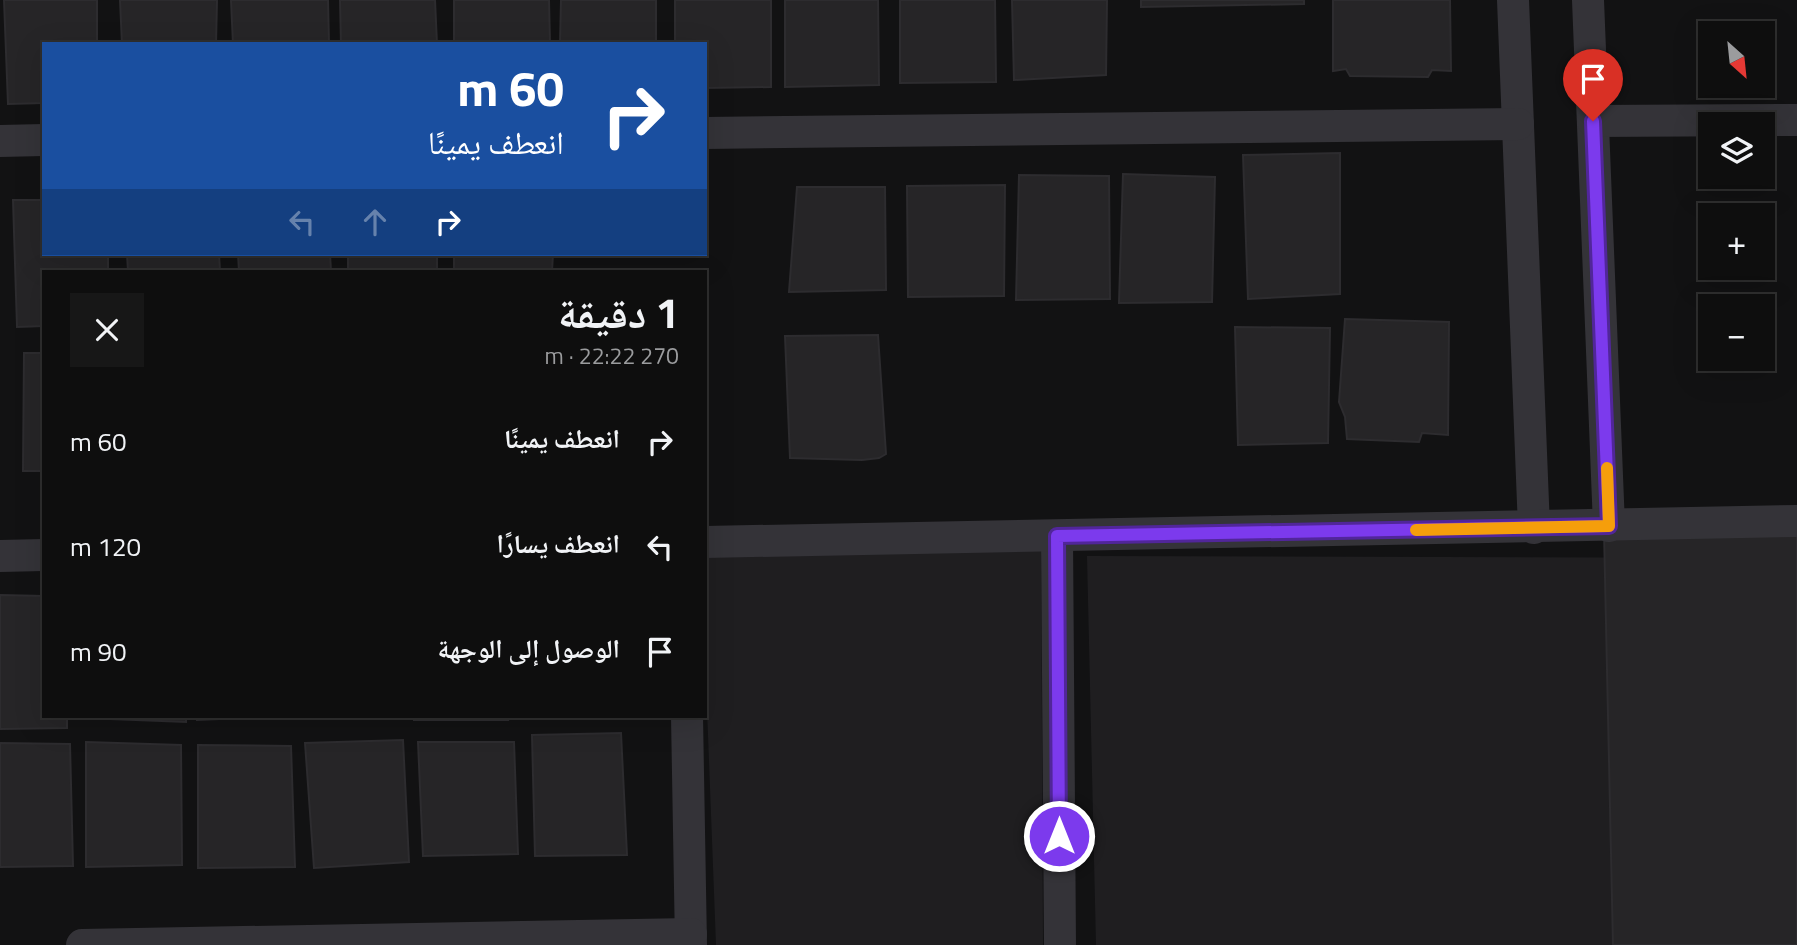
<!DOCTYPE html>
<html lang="ar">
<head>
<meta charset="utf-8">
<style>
  body { margin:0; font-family:"Titillium Web","Noto Naskh Arabic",sans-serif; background:#171717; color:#f1f3f6; direction:rtl; height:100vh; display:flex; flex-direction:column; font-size:26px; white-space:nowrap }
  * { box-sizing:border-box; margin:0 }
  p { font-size:23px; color:#9b9c9e }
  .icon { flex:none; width:38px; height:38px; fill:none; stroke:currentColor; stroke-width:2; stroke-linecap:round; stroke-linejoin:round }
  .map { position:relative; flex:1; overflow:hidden; direction:ltr }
  .side { position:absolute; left:42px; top:270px; width:665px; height:448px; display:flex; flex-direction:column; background:#0e0e0e; border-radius:0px; box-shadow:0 7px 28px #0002,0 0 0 2px #2e2e2e; direction:rtl }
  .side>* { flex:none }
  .guide { position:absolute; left:42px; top:42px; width:665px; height:214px; border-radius:0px; box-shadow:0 7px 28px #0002,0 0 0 2px #2e2e2e; direction:rtl; background:#1a4fa0; color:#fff; overflow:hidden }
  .needle { width:46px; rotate:153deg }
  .tools { position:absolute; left:1698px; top:21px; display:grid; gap:14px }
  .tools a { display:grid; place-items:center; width:77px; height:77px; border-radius:0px; background:#0e0e0e; box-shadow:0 7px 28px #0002,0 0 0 2px #2e2e2e; font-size:35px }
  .pin { position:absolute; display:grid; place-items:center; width:60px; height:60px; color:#fff; margin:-72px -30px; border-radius:50% 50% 50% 0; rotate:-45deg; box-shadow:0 0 7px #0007 }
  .pin .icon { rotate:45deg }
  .me { position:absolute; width:77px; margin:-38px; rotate:0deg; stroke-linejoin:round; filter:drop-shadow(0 0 5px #0008) }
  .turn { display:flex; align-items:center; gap:24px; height:147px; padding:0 28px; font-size:32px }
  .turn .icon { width:91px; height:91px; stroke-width:2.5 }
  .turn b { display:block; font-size:49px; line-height:60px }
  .lanes { display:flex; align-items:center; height:66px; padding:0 28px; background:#0003; justify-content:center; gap:35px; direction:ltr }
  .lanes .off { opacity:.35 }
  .round { display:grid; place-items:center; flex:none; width:74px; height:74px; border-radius:0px; background:#171717 }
  .head { display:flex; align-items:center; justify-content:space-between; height:119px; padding:0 28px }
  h1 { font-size:42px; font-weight:700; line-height:52px }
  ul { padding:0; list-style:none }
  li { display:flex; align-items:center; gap:21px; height:105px; padding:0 28px }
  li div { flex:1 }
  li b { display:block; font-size:26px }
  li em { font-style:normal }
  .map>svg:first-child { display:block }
  .built { fill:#1f1e20 }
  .building { fill:#262527; stroke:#2d2c2f; stroke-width:2 }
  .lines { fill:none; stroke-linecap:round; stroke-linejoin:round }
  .street { stroke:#343338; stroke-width:32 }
  .route-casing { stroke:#51269a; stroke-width:18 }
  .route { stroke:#7c3aed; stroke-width:12 }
  .slow { stroke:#f59e0b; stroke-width:12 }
</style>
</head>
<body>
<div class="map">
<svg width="1797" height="945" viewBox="0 0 1797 945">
  <rect width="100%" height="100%" fill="#121213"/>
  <g class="built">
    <path d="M 1041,548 L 1043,945 L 716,945 L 705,656 L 705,556 Z"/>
    <path d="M 1087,556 L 1797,558 L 1797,945 L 1096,945 Z"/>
  </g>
  <g class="building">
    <path d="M 4,0 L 97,0 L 97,44 L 44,44 L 44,103 L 8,104 Z"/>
    <path d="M 120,0 L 217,0 L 216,44 L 122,44 Z"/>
    <path d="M 231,0 L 328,0 L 329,44 L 233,44 Z"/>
    <path d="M 340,0 L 435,0 L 437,44 L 341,44 Z"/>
    <path d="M 454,0 L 549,0 L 550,44 L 454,44 Z"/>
    <path d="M 561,0 L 656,0 L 656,44 L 560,44 Z"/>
    <path d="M 675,0 L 771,0 L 771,87 L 705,88 L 705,44 L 675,44 Z"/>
    <path d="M 785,0 L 878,0 L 879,85 L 785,87 Z"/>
    <path d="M 900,0 L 995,0 L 996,82 L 900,83 Z"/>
    <path d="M 1012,0 L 1107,0 L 1106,75 L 1014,80 Z"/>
    <path d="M 1141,0 L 1304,0 L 1304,4 L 1141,7 Z"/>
    <path d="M 1333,0 L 1450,0 L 1451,71 L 1432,70 L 1428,77 L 1350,76 L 1346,69 L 1333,71 Z"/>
    <path d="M 1340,153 L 1340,294 L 1248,299 L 1243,155 Z"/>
    <path d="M 1123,174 L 1215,177 L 1212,302 L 1119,303 Z"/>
    <path d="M 1019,175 L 1109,176 L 1110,299 L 1016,300 Z"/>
    <path d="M 1005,185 L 1004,296 L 908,297 L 907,186 Z"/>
    <path d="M 797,187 L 885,187 L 886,290 L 789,292 Z"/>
    <path d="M 13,200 L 44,200 L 44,254 L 108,254 L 108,271 L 44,271 L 44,326 L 17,327 Z"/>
    <path d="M 127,254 L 219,254 L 220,271 L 128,271 Z"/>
    <path d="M 238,254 L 330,254 L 331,271 L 239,271 Z"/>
    <rect x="348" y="254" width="89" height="17"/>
    <path d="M 454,254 L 553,254 L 552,271 L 454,271 Z"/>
    <path d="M 1345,319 L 1449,322 L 1448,435 L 1422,433 L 1419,442 L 1347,439 L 1345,417 L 1339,402 Z"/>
    <path d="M 1235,327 L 1330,328 L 1328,443 L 1238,445 Z"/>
    <path d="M 878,335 L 886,454 L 879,458 L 862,460 L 790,458 L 785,336 Z"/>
    <path d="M 24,353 L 44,353 L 44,471 L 23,471 Z"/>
    <path d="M 1797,526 L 1797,945 L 1613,945 L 1604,531 Z"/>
    <path d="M 0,595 L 44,596 L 44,716 L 67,716 L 67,728 L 0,729 Z"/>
    <path d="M 85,716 L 186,716 L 186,722 L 85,718 Z"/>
    <path d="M 197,716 L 293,716 L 197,720 Z"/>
    <path d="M 414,716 L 507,716 L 508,720 L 414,720 Z"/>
    <path d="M 621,733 L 627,855 L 535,856 L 532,735 Z"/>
    <path d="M 403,740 L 409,862 L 314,868 L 305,743 Z"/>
    <path d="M 86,742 L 181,745 L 182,865 L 86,867 Z"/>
    <path d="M 418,742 L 514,742 L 518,854 L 423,856 Z"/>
    <path d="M 0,743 L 70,744 L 73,866 L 0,867 Z"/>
    <path d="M 198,745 L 291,746 L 295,867 L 198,868 Z"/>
  </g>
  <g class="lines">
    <g class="street">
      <path d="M 1513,0 L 1534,528"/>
      <path d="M 1588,0 L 1609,526"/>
      <path d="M 1593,121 L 1797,120"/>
      <path d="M 705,133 L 1518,124"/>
      <path d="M 0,141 L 44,140"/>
      <path d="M 1057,536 L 1060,945"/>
      <path d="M 705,542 L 1797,521"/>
      <path d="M 0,556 L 44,555"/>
      <path d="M 687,716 L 691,945"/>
      <path d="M 82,945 L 691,934"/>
    </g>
  </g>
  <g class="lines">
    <g class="route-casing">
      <path id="route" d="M 1059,836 L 1057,536 L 1609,526 L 1593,121"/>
    </g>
    <use href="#route" class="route"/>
    <path class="slow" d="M 1416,530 L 1609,526 L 1607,468"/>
  </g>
</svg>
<div class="tools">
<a><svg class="needle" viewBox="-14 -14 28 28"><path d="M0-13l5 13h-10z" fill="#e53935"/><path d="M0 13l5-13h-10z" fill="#9b9c9e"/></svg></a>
<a><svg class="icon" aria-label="layers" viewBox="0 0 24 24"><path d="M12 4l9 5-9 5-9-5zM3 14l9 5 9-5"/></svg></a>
<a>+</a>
<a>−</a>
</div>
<div class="pin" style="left:1593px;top:121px;background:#d93025"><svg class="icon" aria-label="arrive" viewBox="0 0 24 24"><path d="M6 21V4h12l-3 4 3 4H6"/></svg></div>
<svg class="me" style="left:1059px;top:836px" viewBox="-20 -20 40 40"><circle r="17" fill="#7c3aed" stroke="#fff" stroke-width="3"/><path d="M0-11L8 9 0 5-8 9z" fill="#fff"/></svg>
<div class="guide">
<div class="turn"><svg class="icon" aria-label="right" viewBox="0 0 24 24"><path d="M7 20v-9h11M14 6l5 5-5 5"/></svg><div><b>60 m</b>انعطف يمينًا</div></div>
<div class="lanes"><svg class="icon off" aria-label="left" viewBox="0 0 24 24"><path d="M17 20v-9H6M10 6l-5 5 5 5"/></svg><svg class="icon off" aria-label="ahead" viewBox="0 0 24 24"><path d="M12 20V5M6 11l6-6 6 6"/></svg><svg class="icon" aria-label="right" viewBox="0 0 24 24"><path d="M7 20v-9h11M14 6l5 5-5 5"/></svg></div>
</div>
<section class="side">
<div class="head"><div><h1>1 دقيقة</h1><p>270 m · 22:22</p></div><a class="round"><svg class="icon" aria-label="close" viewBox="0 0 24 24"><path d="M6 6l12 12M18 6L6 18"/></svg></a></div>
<ul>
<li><svg class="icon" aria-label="right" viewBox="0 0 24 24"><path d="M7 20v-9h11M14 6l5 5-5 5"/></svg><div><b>انعطف يمينًا</b></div><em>60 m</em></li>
<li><svg class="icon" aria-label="left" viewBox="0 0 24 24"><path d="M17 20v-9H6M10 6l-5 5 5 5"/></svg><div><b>انعطف يسارًا</b></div><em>120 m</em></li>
<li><svg class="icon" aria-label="arrive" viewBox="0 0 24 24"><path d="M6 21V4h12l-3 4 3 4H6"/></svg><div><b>الوصول إلى الوجهة</b></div><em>90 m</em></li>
</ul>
</section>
</div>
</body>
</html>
